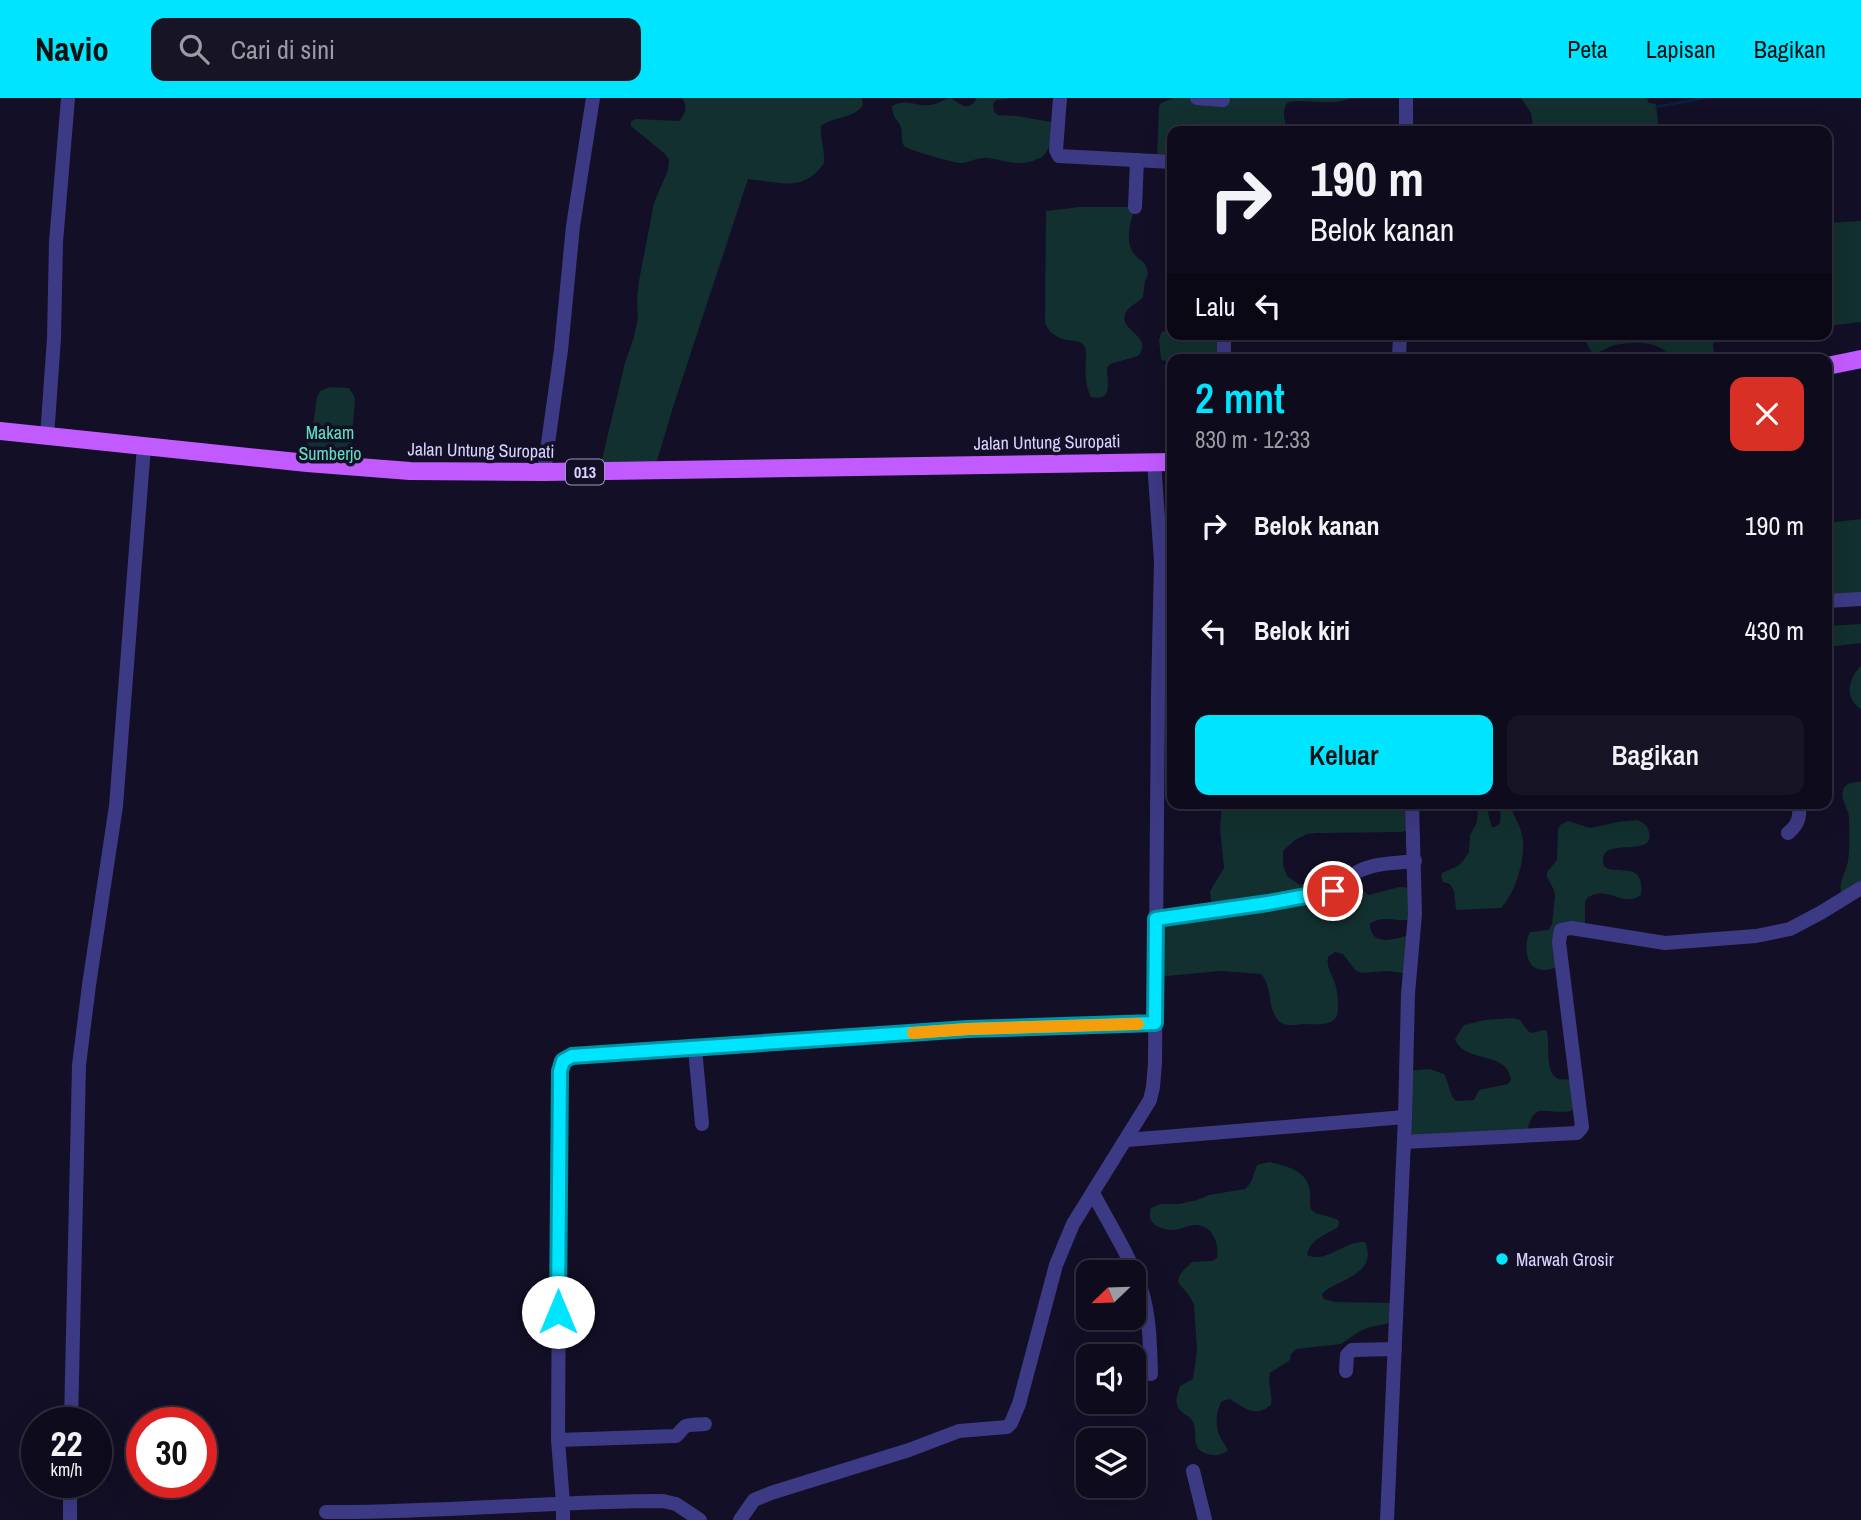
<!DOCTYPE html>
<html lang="id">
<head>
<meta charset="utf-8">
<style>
  body { margin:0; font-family:"Archivo Narrow",sans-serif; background:#171425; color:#f1f3f6; height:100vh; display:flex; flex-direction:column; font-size:26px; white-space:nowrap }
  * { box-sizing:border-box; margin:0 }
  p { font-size:23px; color:#9b9ba3 }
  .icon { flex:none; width:38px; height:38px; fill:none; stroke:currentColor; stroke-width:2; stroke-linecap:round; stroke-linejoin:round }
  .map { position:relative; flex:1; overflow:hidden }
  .side { position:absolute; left:1167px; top:256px; width:665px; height:455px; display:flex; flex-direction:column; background:#0e0b1c; border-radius:14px; box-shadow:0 7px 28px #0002,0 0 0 2px #2e2b3b }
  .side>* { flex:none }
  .top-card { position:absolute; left:1167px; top:28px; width:665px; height:214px; border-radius:14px; box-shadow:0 7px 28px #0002,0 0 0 2px #2e2b3b; background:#0e0b1c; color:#f1f3f6; overflow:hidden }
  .needle { width:46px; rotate:247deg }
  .controls { position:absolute; left:1076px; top:1162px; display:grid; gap:14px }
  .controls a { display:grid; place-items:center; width:70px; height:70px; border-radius:14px; background:#0e0b1c; box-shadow:0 7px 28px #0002,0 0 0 2px #2e2b3b; font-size:35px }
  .speed { position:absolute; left:21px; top:1309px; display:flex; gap:14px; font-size:35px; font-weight:700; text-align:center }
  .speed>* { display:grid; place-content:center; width:91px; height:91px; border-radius:50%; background:#0e0b1c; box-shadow:0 7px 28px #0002,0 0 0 2px #2e2b3b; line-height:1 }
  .speed small { font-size:18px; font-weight:400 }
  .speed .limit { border:10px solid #d22; background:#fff; color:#111 }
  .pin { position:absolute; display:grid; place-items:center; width:60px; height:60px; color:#fff; margin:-30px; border:4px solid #fff; border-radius:50%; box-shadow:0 2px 7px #0007 }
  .me { position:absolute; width:77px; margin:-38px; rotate:0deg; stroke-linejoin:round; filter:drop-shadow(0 0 5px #0008) }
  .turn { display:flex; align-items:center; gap:24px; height:147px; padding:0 28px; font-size:32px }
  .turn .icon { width:91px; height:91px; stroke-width:2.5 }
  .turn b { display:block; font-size:49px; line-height:60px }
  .then { display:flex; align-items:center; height:66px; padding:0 28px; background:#0003; gap:14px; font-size:26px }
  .round { display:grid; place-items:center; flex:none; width:74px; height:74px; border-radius:14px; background:#171425 }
  .headline { display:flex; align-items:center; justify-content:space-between; height:119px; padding:0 28px }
  h1 { font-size:42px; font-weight:600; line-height:52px; color:#00e5ff }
  .action { display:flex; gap:14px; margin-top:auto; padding:14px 28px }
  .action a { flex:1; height:80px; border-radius:14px; background:#00e5ff; color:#111; font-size:28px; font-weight:600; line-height:80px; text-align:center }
  .action a+a { background:#171425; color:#f1f3f6 }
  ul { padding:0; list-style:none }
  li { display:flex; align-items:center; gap:21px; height:105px; padding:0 28px }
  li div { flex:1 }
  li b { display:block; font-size:26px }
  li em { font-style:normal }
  header { display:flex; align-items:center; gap:42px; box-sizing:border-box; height:98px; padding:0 35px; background:#00e5ff; color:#111 }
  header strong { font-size:33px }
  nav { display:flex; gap:38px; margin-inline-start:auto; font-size:24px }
  .search { width:490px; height:63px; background:#171425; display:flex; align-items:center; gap:18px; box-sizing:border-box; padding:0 24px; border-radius:14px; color:#9b9ba3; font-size:26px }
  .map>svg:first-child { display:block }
  .green { fill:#12302f }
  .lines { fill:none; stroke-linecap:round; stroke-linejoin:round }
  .stream { stroke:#0a1f44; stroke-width:2.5 }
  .minor { stroke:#3d3a85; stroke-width:14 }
  .major { stroke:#c25bff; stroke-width:18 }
  .route-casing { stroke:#0095a6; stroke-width:18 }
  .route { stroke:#00e5ff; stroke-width:12 }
  .slow { stroke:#f59e0b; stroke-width:12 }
  .poi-dot { fill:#00e5ff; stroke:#130f26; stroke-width:2.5 }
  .labels { text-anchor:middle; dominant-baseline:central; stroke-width:7; stroke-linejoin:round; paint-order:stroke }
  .shield { fill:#130f26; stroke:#9e99be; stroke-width:2 }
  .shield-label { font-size:16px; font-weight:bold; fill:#d9d4ff }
  .park-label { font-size:18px; fill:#5fe0c0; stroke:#130f26 }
  .street-label { font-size:18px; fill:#d9d4ff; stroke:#130f26 }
  .poi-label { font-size:18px; fill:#d9d4ff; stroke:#130f26; text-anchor:start }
</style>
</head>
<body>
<header>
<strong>Navio</strong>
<div class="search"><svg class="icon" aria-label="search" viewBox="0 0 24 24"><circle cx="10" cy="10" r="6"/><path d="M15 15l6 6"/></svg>Cari di sini</div>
<nav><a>Peta</a><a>Lapisan</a><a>Bagikan</a></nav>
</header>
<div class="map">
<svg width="1861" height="1422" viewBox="0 0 1861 1422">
  <rect width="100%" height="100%" fill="#130f26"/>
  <g class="green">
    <path d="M 681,0 L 862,0 L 863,7 C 854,21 834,18 821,28 C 820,40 825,52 824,65 C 804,95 780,84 748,81 L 673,309 L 654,373 L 599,374 L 625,265 L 634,239 L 638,220 L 637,201 L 639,183 L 654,105 L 668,72 L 669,62 L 665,56 L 631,28 L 631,23 L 636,21 L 679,23 C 685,17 689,6 681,0 Z"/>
    <path d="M 951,0 C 961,7 969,14 977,0 L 1013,0 L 996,2 L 993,6 L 994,14 L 998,17 L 1017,18 L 1051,24 L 1053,27 C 1052,37 1051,50 1044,57 C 1042,60 1037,61 1035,62 C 1017,69 1004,62 987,60 C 977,59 969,65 960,65 C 955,65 908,52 904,48 C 900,41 903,37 901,30 C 899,21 893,23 892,8 C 908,0 914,9 929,7 C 937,7 943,1 951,0 Z"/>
    <path d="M 1174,0 L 1351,0 C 1331,9 1309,0 1288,4 C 1281,12 1285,23 1287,33 L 1172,33 L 1172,64 L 1157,63 L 1159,8 L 1161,5 Z"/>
    <path d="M 1521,0 L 1647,0 L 1649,5 L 1656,6 L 1659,33 L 1534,33 L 1531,15 Z"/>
    <path d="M 1080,109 L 1135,109 C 1131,123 1123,146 1136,158 C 1144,166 1146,163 1148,176 L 1145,183 L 1143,199 C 1138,205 1129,208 1126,214 C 1116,233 1155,237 1138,258 L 1110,266 L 1107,270 C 1107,284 1114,304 1091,299 C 1085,287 1085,273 1086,260 C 1086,258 1086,251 1085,249 C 1080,237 1056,250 1045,225 L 1046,113 Z"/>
    <path d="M 1861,123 L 1861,224 L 1827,228 L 1827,125 Z"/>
    <path d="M 1171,229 L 1172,229 L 1172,236 L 1224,236 L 1220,253 L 1207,257 L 1204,261 L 1172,261 L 1172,264 L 1165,263 L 1161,261 L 1159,242 L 1161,235 Z"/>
    <path d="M 1581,236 L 1716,236 L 1713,248 L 1715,261 L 1670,261 C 1664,242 1631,243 1615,247 C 1607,249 1602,254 1594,255 C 1586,251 1588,241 1581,236 Z"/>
    <path d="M 330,289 L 349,290 L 355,300 L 350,368 L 307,365 L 308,338 L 313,328 L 317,299 L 320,293 Z"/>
    <path d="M 1861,421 L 1861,501 L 1827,503 L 1827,428 L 1835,424 Z"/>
    <path d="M 1861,526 L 1861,545 L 1827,549 L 1827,528 Z"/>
    <path d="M 1861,568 L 1861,611 C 1844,601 1848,580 1861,568 Z"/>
    <path d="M 1861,684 L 1861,790 L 1841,794 C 1839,782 1846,775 1848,763 C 1850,751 1849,731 1849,719 C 1848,709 1840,702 1843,692 C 1846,684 1853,684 1861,684 Z"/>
    <path d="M 1222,705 L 1382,705 L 1390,709 L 1407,712 L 1413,731 L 1402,734 L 1318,735 L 1307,736 L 1295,742 L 1283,753 L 1283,767 L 1287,778 L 1300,787 C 1316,785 1326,766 1341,770 C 1354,774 1358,792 1369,797 L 1399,789 L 1415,790 L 1415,816 L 1407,822 C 1394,823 1381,817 1370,826 C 1371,851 1397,840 1414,836 L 1410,876 L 1388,873 L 1361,875 L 1355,872 L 1343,856 L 1335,854 L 1328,859 C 1326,869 1332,876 1335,885 C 1337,892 1338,899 1338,907 C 1340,930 1320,926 1303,926 C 1294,927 1283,929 1277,921 C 1267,908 1273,889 1261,876 L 1220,873 L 1156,879 L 1156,821 L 1212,809 L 1210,793 L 1224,770 L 1220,731 Z"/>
    <path d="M 1501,705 L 1510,705 C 1512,716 1520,725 1522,737 C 1527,757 1516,795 1501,810 L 1456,812 L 1454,793 L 1450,786 L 1443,784 L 1441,778 L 1442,775 L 1458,768 L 1463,763 L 1469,754 L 1470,737 L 1477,724 L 1478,709 L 1482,707 L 1486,708 C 1489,715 1489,722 1492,729 L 1495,729 L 1500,725 Z"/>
    <path d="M 1637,722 C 1644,725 1647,727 1649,734 C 1655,761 1603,738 1603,762 C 1603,768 1604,768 1608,771 C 1629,774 1644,768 1641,797 C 1622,810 1609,787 1588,799 L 1585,804 L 1585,829 L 1561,832 L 1562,867 C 1555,870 1545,874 1538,871 C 1525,867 1524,844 1530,834 L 1548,832 L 1552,827 L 1555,797 L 1554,792 L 1547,779 L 1547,774 L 1557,762 L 1558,731 L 1560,727 L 1568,723 L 1590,730 L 1618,724 Z"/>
    <path d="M 1513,920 L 1520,922 L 1528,933 L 1532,935 L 1544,932 L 1547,933 C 1550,944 1544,977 1559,981 C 1563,982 1571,981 1576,980 L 1579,1006 L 1571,1013 C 1542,1018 1534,999 1526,1039 L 1404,1044 L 1406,973 L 1430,971 L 1444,976 C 1449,984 1449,997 1456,1003 L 1474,1002 L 1479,992 L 1508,986 L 1511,982 C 1508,952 1464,966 1455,941 L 1464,927 L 1485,922 Z"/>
    <path d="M 1269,1064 C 1287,1068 1307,1072 1310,1093 C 1311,1100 1309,1104 1311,1111 L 1315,1115 L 1337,1121 L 1339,1124 L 1338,1129 C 1326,1137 1310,1141 1307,1157 C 1326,1166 1345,1142 1365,1144 C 1378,1174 1344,1180 1325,1193 L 1322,1197 L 1324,1201 L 1335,1204 L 1397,1205 L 1396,1224 L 1370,1229 L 1360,1233 L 1341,1246 L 1296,1251 L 1291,1256 L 1290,1262 L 1270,1275 C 1267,1286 1273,1296 1271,1307 C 1254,1320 1245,1310 1230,1301 L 1222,1303 C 1216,1312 1215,1326 1219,1337 C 1222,1343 1226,1347 1228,1353 C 1222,1356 1218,1358 1212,1357 C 1186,1353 1201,1334 1191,1321 C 1189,1318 1185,1317 1182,1314 C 1173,1306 1177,1298 1180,1288 L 1193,1281 L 1197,1253 L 1194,1207 C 1185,1183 1165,1189 1192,1164 L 1212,1163 L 1217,1160 C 1219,1146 1214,1128 1196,1127 C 1189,1127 1181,1131 1174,1132 C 1161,1132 1145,1126 1151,1110 L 1160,1106 L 1179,1106 L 1197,1102 L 1209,1097 L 1245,1091 L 1251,1084 L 1257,1067 Z"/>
  </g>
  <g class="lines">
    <g class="stream">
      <path d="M 1656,9 L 1704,0"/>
      <path d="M 1827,277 L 1861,270"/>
    </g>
    <g class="minor">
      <path d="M 1060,0 L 1056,52 L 1059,58 L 1172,64"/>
      <path d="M 1197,0 L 1223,2"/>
      <path d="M 1406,33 L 1406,0"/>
      <path d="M 1135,109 L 1137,62"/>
      <path d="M 1224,236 L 1224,261"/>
      <path d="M 1399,261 L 1400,236"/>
      <path d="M 47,339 L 54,240 L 56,144 L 68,0"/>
      <path d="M 544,374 L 561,252 L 573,128 L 593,0"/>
      <path d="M 1827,503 L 1861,501"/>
      <path d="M 1788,735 C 1799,726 1800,719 1799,705"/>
      <path d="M 1156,821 L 1268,805 L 1333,793 C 1345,789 1348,778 1359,773 C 1375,765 1397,765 1415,763"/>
      <path d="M 695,951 L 702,1026"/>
      <path d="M 1127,1042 L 1405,1019"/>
      <path d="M 1404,1044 L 1577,1035 L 1582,1029 L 1559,844 L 1561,832 L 1571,830 L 1665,845 L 1756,838 L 1790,831 L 1822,814 L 1861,790"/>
      <path d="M 1093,1095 C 1108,1124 1133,1163 1142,1194 C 1150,1220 1150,1249 1151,1276"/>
      <path d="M 1346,1273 L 1347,1257 L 1352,1252 L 1395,1251"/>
      <path d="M 71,1325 L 79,967 L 89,887 L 116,708 L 144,348"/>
      <path d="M 558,1342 L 676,1338 C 680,1335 682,1330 686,1328 C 691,1326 700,1327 705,1326"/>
      <path d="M 1193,1373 L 1205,1422"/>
      <path d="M 326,1414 C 438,1415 550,1403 663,1403 L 676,1406 L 700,1422"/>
      <path d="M 70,1422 L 70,1384"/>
      <path d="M 563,1422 L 563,1405 L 558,1342 L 560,973 L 563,963 L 572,958 L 695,951 L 968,931 L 1155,925"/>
      <path d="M 740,1422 L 754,1402 L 771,1395 L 909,1352 L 959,1333 L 1007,1329 L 1011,1325 L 1019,1306 L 1056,1167 L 1073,1126 L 1150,1002 L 1153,989 L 1155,965 L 1158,596 L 1161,463 L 1154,364"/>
      <path d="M 1387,1422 L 1405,1019 L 1408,896 L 1415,816 L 1412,705"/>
    </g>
    <g class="major">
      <path d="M 1827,268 L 1861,261"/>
      <path d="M 0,333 L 307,365 L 410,373 L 544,374 L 1172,364"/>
    </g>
  </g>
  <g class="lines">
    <g class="route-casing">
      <path id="route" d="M 558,1214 L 560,973 L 563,963 L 572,958 L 968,931 L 1155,925 L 1156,821 L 1268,805 L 1333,793"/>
    </g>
    <use href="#route" class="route"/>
    <path class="slow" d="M 913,935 L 968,931 L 1138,926"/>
  </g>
  <circle class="poi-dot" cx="1502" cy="1161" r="7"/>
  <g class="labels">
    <rect class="shield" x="566" y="361.5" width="38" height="25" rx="5"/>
    <g class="shield-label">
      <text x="585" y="374">013</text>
    </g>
    <g class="park-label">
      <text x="330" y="334">Makam<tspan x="330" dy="21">Sumberjo</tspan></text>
    </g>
    <g class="street-label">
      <text transform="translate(1047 344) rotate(-1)">Jalan Untung Suropati</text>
      <text transform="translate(481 352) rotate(1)">Jalan Untung Suropati</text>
    </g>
    <g class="poi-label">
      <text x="1516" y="1161">Marwah Grosir</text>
    </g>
  </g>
</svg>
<div class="controls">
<a><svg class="needle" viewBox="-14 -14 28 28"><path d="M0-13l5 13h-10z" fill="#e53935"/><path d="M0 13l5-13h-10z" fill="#9b9ba3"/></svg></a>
<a><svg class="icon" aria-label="sound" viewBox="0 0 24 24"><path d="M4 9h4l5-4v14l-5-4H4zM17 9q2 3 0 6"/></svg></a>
<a><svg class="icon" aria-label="layers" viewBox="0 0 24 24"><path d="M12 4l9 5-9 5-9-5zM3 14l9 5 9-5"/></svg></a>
</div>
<div class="speed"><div>22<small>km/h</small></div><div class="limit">30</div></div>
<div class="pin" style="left:1333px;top:793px;background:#d93025"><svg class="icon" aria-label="arrive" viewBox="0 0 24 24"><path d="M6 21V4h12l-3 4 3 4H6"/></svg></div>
<svg class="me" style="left:558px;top:1214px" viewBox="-20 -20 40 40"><circle r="19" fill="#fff"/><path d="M0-13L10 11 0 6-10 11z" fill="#00e5ff"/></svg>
<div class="top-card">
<div class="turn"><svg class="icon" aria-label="right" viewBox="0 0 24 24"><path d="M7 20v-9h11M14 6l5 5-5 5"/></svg><div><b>190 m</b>Belok kanan</div></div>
<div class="then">Lalu<svg class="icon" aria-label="left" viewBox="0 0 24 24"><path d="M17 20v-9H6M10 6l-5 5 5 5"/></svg></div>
</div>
<section class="side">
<div class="headline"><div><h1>2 mnt</h1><p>830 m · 12:33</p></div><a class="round" style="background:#d93025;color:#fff"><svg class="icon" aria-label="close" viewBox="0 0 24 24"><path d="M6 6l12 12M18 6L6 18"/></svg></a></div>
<ul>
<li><svg class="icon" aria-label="right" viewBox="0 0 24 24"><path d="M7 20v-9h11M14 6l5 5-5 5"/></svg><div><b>Belok kanan</b></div><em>190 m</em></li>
<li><svg class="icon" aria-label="left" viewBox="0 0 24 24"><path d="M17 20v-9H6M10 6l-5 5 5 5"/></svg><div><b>Belok kiri</b></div><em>430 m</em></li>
</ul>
<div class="action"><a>Keluar</a><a>Bagikan</a></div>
</section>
</div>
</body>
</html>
